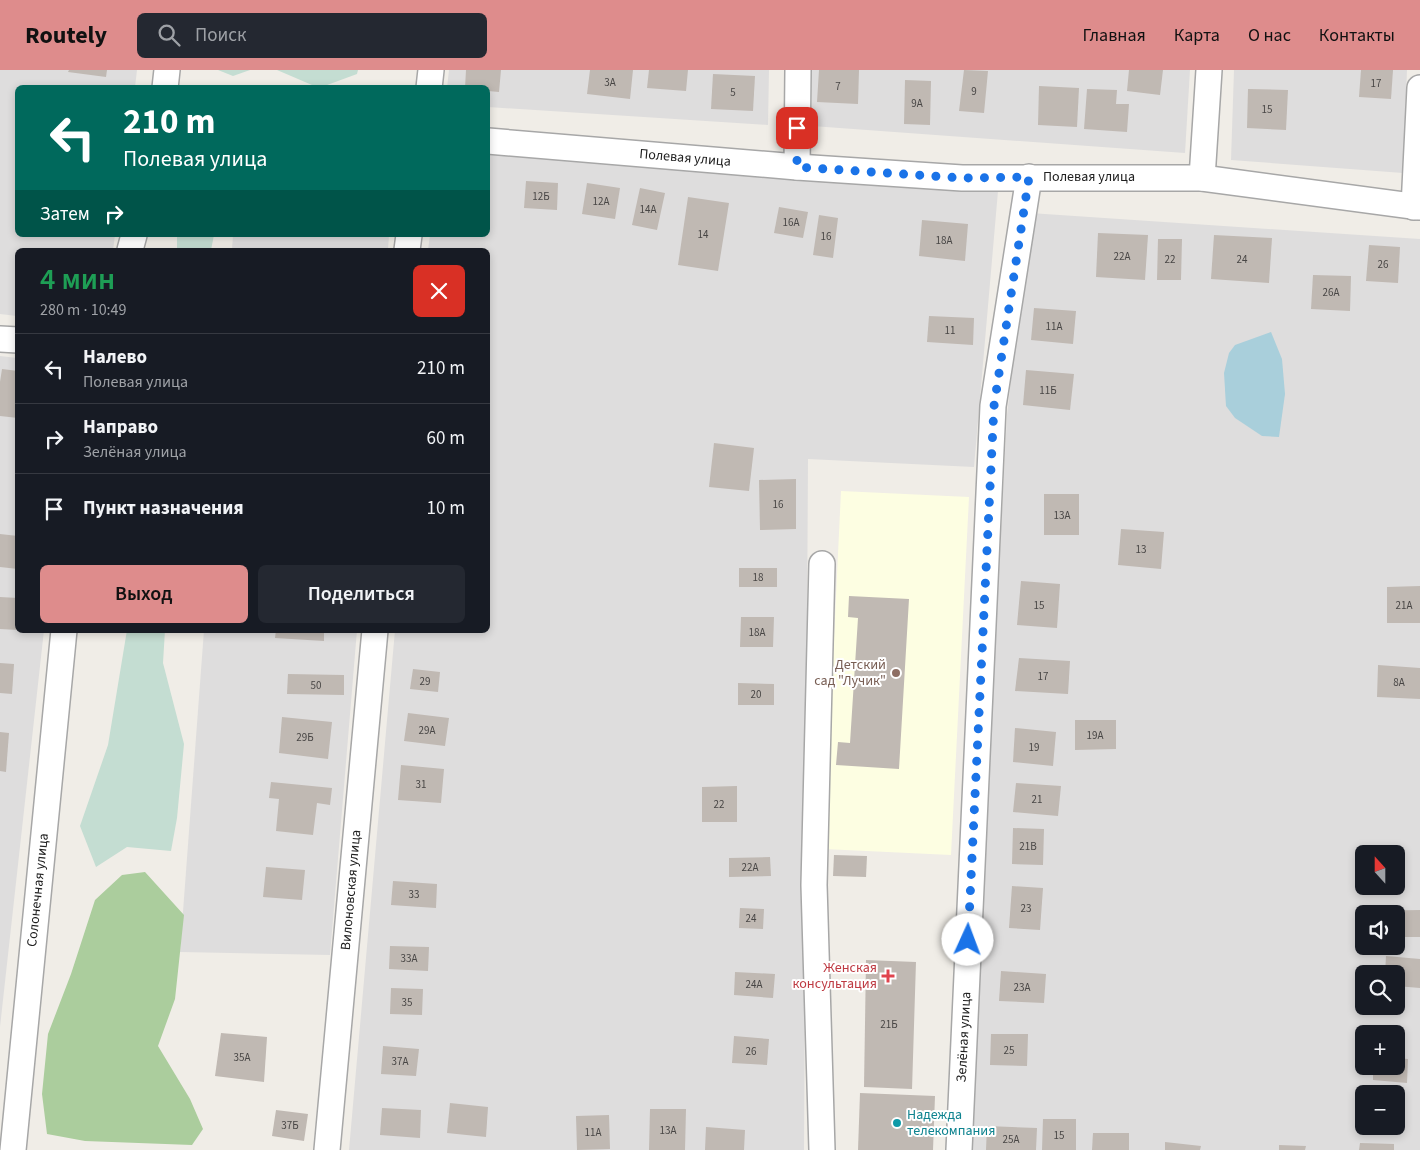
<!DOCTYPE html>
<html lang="ru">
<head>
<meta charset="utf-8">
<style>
  body { margin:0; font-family:"Source Sans 3",sans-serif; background:#242831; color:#f1f3f6; height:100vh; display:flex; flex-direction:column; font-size:19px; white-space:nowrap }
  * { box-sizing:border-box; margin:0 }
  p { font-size:16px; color:#9ea1a6 }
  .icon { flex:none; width:28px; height:28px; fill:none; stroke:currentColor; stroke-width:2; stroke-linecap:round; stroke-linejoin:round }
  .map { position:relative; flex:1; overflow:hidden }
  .sheet { position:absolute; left:15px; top:178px; width:475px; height:385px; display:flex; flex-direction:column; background:#171b24; border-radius:8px; box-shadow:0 2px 8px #0003 }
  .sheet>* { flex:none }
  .top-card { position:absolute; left:15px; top:15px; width:475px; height:152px; border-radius:8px; box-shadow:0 2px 8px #0003; background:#00695c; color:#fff; overflow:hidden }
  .needle { width:32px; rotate:339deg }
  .controls { position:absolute; left:1355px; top:775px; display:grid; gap:10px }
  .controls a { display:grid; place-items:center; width:50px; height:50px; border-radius:8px; background:#171b24; box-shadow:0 2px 8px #0003; font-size:25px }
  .pin { position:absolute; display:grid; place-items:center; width:42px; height:42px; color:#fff; margin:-21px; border-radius:10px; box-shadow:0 2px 8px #0006 }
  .me { position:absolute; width:55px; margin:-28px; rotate:2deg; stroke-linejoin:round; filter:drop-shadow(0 0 4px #0008) }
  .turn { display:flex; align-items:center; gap:18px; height:105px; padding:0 25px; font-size:22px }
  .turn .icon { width:65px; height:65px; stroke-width:2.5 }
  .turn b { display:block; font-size:35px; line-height:42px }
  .then { display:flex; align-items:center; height:48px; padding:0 25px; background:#0003; gap:10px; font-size:19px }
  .round { display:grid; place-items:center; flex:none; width:52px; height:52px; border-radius:8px; background:#242831 }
  .summary { display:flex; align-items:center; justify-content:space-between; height:85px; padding:0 25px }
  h1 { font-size:30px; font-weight:600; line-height:38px; color:#1e9e55 }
  .action { display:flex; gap:10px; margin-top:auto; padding:10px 25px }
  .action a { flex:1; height:58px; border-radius:8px; background:#de8c8c; color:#111; font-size:20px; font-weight:600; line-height:58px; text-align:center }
  .action a+a { background:#242831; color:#f1f3f6 }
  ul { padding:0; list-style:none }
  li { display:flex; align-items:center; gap:15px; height:70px; padding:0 25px; border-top:1px solid #363941 }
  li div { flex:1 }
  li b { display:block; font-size:19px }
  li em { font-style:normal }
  header { display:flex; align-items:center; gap:30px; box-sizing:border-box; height:70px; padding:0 25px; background:#de8c8c; color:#111 }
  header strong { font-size:24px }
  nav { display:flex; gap:28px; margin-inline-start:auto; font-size:18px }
  .search { width:350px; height:45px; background:#242831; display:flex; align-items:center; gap:12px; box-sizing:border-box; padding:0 18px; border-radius:8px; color:#9ea1a6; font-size:19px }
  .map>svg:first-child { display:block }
  .residential { fill:#dedddd; fill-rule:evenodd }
  .education { fill:#fdfee2 }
  .forest { fill:#abcd9d }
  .wetland { fill:#c4ddd2 }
  .water { fill:#a9cfdb }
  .building { fill:#c0b9b3 }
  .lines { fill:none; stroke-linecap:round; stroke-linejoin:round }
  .street-casing { stroke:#a7a7a7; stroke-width:28 }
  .street { stroke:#fff; stroke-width:25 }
  .route { stroke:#1a73e8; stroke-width:9; stroke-dasharray:0 16.2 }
  .education-dot { fill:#8d6e63; stroke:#fff; stroke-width:2 }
  .health-dot { fill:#e0444e; stroke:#fff; stroke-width:2 }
  .culture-dot { fill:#0f9aa8; stroke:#fff; stroke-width:2 }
  .labels { text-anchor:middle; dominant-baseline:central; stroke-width:4; stroke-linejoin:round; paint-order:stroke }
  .number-label { font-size:11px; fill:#484645 }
  .street-label { font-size:14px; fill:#202020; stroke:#fff }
  .education-label { font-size:14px; fill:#785e54; stroke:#fff; text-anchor:end }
  .health-label { font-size:14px; fill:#be3a42; stroke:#fff; text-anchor:end }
  .culture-label { font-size:14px; fill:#0d838f; stroke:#fff; text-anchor:start }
</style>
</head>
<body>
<header>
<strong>Routely</strong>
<div class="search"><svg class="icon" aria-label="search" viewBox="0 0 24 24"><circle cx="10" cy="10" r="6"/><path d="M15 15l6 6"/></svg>Поиск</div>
<nav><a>Главная</a><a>Карта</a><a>О нас</a><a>Контакты</a></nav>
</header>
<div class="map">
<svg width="1420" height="1080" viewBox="0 0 1420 1080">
  <rect width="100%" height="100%" fill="#f0ede7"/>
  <g class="residential">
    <path d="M 0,0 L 137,0 L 135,17 L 18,18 L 18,165 L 115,165 L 113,180 L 18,180 L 17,246 L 0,244 Z"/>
    <path d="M 449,0 L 769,0 L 768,55 L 488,37 L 488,18 L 447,18 Z"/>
    <path d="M 812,0 L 1190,0 L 1185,83 L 812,56 Z"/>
    <path d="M 1234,0 L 1407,0 L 1403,103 L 1231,90 Z"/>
    <path d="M 488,82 L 998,121 L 974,397 L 808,389 L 804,1080 L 349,1080 L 395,560 L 488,560 L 488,180 L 428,180 L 430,165 L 488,165 Z"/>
    <path d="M 1030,143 L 1420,169 L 1420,1080 L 969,1080 L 1007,345 ZM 1364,784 L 1396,784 L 1396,816 L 1364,816 ZM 1364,844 L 1396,844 L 1396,876 L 1364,876 ZM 1364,904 L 1396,904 L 1396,936 L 1364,936 ZM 1364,964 L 1396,964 L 1396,996 L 1364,996 ZM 1364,1024 L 1396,1024 L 1396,1056 L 1364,1056 Z"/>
    <path d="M 233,165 L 389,165 L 388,180 L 232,180 Z"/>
    <path d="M 0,286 L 17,288 L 18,560 L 44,560 L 0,957 Z"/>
    <path d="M 204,560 L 357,560 L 330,885 L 180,882 Z"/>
  </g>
  <path class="education" d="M 841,421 L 969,427 L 951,785 L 824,779 Z"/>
  <path class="forest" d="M 145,802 L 184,845 L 175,929 L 158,976 L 190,1029 L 203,1059 L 192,1075 L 85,1071 L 47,1064 L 42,1024 L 48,964 L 71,904 L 95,830 L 122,805 Z"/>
  <g class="wetland">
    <path d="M 218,0 L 250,0 L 233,6 Z"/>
    <path d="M 277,0 L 358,0 L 357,4 L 319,18 Z"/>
    <path d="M 177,165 L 214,165 L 211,180 L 177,180 Z"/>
    <path d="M 127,560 L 165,560 L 163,593 L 184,674 L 177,748 L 171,781 L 127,777 L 96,797 L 80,756 L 108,675 Z"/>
  </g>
  <path class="water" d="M 1271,262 L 1282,289 L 1285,324 L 1279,367 L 1262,366 L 1235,348 L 1226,336 L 1224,303 L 1229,283 L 1235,275 Z"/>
  <g class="building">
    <path d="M 69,0 L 107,0 L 106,7 L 68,2 Z"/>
    <path d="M 466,0 L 501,0 L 499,22 L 488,21 L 488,18 L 465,18 Z"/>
    <path d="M 590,0 L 633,0 L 630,29 L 587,24 Z"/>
    <path d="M 649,0 L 688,0 L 686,21 L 647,18 Z"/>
    <path d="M 819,0 L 859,0 L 858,34 L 817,32 Z"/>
    <path d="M 964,0 L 988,1 L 984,43 L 959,41 Z"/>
    <path d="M 1129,0 L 1163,0 L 1160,25 L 1127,21 Z"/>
    <path d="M 1361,0 L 1393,0 L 1391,29 L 1359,27 Z"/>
    <path d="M 713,4 L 755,6 L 753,41 L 711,39 Z"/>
    <path d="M 905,10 L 931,11 L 930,55 L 904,54 Z"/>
    <path d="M 1039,16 L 1079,18 L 1077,57 L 1038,55 Z"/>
    <path d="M 1087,19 L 1117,20 L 1116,34 L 1129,34 L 1127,62 L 1084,59 Z"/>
    <path d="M 1248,19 L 1288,20 L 1286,60 L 1247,58 Z"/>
    <path d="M 526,111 L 558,113 L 557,140 L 524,138 Z"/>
    <path d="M 587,113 L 620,118 L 615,149 L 582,144 Z"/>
    <path d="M 640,118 L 665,123 L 657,160 L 632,155 Z"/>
    <path d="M 688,127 L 729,133 L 718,201 L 678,195 Z"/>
    <path d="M 779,137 L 808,142 L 803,168 L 774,163 Z"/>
    <path d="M 819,145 L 838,148 L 833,188 L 813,185 Z"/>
    <path d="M 922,150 L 968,154 L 965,191 L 919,186 Z"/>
    <path d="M 1098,163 L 1148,165 L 1145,210 L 1096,207 Z"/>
    <path d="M 1214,165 L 1272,168 L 1269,213 L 1211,209 Z"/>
    <path d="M 1158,169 L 1182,169 L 1181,210 L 1157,210 Z"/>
    <path d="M 1369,175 L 1400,177 L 1398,213 L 1366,211 Z"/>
    <path d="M 1313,205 L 1351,206 L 1350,241 L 1311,239 Z"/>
    <path d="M 1034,238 L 1076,241 L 1073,274 L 1031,270 Z"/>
    <path d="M 929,246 L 974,248 L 973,275 L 927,272 Z"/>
    <path d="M 2,299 L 18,301 L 18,348 L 0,346 L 0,312 Z"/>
    <path d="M 1026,300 L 1074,304 L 1070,340 L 1023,335 Z"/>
    <path d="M 714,373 L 754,378 L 749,421 L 709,417 Z"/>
    <path d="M 796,409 L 796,459 L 760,460 L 759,410 Z"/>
    <rect x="1044" y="424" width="35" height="41"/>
    <path d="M 1121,459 L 1164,462 L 1161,499 L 1118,495 Z"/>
    <path d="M 0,464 L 18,466 L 18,499 L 0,497 Z"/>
    <rect x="739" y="498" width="38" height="19"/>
    <path d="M 1021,511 L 1060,514 L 1057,558 L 1017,555 Z"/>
    <path d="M 1420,516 L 1420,553 L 1387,553 L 1387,517 Z"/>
    <path d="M 849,526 L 909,529 L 899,699 L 836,695 L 838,672 L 850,673 L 858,548 L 848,547 Z"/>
    <path d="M 0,527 L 18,528 L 18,560 L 0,559 Z"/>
    <path d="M 741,547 L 774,547 L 773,577 L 740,577 Z"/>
    <path d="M 276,560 L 324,560 L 324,571 L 275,568 Z"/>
    <path d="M 1019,588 L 1070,591 L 1068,624 L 1015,621 Z"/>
    <path d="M 0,593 L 14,594 L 12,624 L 0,623 Z"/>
    <path d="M 1378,595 L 1420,598 L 1420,629 L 1377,627 Z"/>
    <path d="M 413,599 L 440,602 L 438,622 L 410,619 Z"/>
    <path d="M 288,604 L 344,605 L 344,625 L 287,624 Z"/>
    <path d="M 738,613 L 774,614 L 774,635 L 738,635 Z"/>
    <path d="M 408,643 L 449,648 L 445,676 L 404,671 Z"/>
    <path d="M 282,647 L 332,652 L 328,689 L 279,683 Z"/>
    <path d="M 1075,650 L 1116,650 L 1116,679 L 1075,680 Z"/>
    <path d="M 1015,658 L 1056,662 L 1053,696 L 1013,692 Z"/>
    <path d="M 0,662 L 9,663 L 6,702 L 0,701 Z"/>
    <path d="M 401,695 L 444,699 L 441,733 L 398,730 Z"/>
    <path d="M 271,712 L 332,718 L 330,735 L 317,733 L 313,765 L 276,761 L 279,729 L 269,728 Z"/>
    <path d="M 1016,713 L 1061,716 L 1058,746 L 1013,742 Z"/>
    <path d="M 737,716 L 737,752 L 702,752 L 702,717 Z"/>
    <path d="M 1013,758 L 1044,759 L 1043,795 L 1012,794 Z"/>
    <path d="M 834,785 L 867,786 L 866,807 L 833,806 Z"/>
    <path d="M 770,787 L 771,806 L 729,807 L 729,788 Z"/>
    <path d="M 266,797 L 305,800 L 302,830 L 263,827 Z"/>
    <path d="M 393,811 L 437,814 L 436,838 L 391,835 Z"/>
    <path d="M 1012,816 L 1043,818 L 1040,860 L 1009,858 Z"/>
    <path d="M 740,838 L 764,839 L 763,859 L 739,858 Z"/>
    <path d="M 1420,840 L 1420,867 L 1396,867 L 1396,844 L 1364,844 L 1364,867 L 1362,867 L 1362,841 Z"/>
    <path d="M 390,876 L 429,877 L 428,901 L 389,899 Z"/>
    <path d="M 1386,886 L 1420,889 L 1420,918 L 1396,916 L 1396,904 L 1385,904 Z"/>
    <path d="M 866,890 L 916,892 L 912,1019 L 864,1017 Z"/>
    <path d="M 1001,901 L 1046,904 L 1044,933 L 999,931 Z"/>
    <path d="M 735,902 L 775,904 L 773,928 L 734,925 Z"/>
    <path d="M 391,918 L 423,919 L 422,945 L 390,944 Z"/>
    <path d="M 221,963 L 267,967 L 264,1012 L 215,1006 Z"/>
    <path d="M 991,964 L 1028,964 L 1027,996 L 990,995 Z"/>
    <path d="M 734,966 L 769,969 L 767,995 L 732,993 Z"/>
    <path d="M 383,976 L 419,979 L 416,1006 L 381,1004 Z"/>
    <path d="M 1396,988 L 1408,989 L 1407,1013 L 1373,1010 L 1373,996 L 1396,996 Z"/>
    <path d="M 860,1023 L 935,1026 L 933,1080 L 858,1080 Z"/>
    <path d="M 450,1033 L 488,1037 L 486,1067 L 447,1063 Z"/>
    <path d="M 382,1038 L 421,1040 L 420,1068 L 380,1065 Z"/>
    <path d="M 650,1039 L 686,1039 L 685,1080 L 649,1080 Z"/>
    <path d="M 276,1040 L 308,1044 L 304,1071 L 272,1066 Z"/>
    <path d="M 609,1045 L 610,1079 L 577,1080 L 576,1046 Z"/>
    <path d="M 1043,1049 L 1076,1049 L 1076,1080 L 1042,1080 Z"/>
    <path d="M 987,1056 L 1037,1058 L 1036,1080 L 986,1080 Z"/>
    <path d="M 706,1057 L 745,1060 L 744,1080 L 705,1080 Z"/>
    <path d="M 1093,1063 L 1129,1063 L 1129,1080 L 1092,1080 Z"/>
    <path d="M 1165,1072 L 1201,1076 L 1200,1080 L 1165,1080 Z"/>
    <path d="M 1360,1073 L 1394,1074 L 1394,1080 L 1359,1080 Z"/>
    <path d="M 1279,1075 L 1306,1076 L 1305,1080 L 1279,1080 Z"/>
  </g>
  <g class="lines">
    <g class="street-casing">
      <g id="street">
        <path d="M 165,18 L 167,0"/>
        <path d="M 429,18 L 431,0"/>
        <path d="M 488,71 L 797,97 L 962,108 L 1202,108 L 1420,137"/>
        <path d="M 797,97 L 798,0"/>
        <path d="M 1202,108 L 1209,0"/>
        <path d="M 1414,137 L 1420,18"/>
        <path d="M 130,180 L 134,165"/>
        <path d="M 407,180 L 409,165"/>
        <path d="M 0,269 L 18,270"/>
        <path d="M 13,1080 L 64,560"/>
        <path d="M 327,1080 L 375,560"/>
        <path d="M 822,1080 L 814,815 L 822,494"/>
        <path d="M 959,1080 L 993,336 L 1029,107"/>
      </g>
    </g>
    <use href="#street" class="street"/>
  </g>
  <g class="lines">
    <path class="route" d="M 797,58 L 797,97 L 962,108 L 1029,107 L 994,336 L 968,870"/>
  </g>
  <circle class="education-dot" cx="896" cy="603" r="5"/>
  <path class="health-dot" d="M885.5 898.5h5v5h5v5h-5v5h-5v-5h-5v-5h5z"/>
  <circle class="culture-dot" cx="897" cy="1053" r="5"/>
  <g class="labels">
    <g class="number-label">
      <text x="610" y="12">3А</text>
      <text x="1376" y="13">17</text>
      <text x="838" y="16">7</text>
      <text x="974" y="21">9</text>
      <text x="733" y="22">5</text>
      <text x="917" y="33">9А</text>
      <text x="1267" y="39">15</text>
      <text x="541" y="126">12Б</text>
      <text x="601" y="131">12А</text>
      <text x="648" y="139">14А</text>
      <text x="791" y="152">16А</text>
      <text x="703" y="164">14</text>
      <text x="826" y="166">16</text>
      <text x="944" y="170">18А</text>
      <text x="1122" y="186">22А</text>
      <text x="1170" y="189">22</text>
      <text x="1242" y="189">24</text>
      <text x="1383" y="194">26</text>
      <text x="1331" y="222">26А</text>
      <text x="1054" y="256">11А</text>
      <text x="950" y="260">11</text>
      <text x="1048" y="320">11Б</text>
      <text x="778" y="434">16</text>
      <text x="1062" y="445">13А</text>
      <text x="1141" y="479">13</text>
      <text x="758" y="507">18</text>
      <text x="1039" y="535">15</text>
      <text x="1404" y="535">21А</text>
      <text x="757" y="562">18А</text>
      <text x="1043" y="606">17</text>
      <text x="425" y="611">29</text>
      <text x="1399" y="612">8А</text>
      <text x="316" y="615">50</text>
      <text x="756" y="624">20</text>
      <text x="427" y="660">29А</text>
      <text x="1095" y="665">19А</text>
      <text x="305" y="667">29Б</text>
      <text x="1034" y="677">19</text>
      <text x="421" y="714">31</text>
      <text x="1037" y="729">21</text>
      <text x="719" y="734">22</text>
      <text x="1028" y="776">21В</text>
      <text x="750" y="797">22А</text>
      <text x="414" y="824">33</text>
      <text x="1026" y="838">23</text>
      <text x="751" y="848">24</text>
      <text x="409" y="888">33А</text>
      <text x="754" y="914">24А</text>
      <text x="1022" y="917">23А</text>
      <text x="407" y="932">35</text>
      <text x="889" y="954">21Б</text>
      <text x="1009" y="980">25</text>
      <text x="751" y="981">26</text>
      <text x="242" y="987">35А</text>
      <text x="400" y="991">37А</text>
      <text x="290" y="1055">37Б</text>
      <text x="668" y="1060">13А</text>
      <text x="593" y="1062">11А</text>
      <text x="1059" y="1065">15</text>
      <text x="1011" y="1069">25А</text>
    </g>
    <g class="street-label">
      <text transform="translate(685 88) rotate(5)">Полевая улица</text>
      <text x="1089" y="107">Полевая улица</text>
      <text transform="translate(38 820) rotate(-84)">Солонечная улица</text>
      <text transform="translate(351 820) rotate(-85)">Вилоновская улица</text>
      <text transform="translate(964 967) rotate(-87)">Зелёная улица</text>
    </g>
    <g class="education-label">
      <text x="886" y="595">Детский<tspan x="886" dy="16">сад "Лучик"</tspan></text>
    </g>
    <g class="health-label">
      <text x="877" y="898">Женская<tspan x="877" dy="16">консультация</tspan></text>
    </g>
    <g class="culture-label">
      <text x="907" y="1045">Надежда<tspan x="907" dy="16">телекомпания</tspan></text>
    </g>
  </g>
</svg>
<div class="controls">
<a><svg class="needle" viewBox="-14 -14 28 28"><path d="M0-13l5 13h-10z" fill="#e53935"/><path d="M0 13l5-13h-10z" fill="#9ea1a6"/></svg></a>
<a><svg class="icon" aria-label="sound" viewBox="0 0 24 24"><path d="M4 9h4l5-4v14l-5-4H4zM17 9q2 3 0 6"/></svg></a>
<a><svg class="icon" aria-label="search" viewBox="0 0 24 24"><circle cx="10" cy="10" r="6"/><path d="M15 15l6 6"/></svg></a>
<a>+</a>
<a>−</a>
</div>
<div class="pin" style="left:797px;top:58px;background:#d93025"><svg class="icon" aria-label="arrive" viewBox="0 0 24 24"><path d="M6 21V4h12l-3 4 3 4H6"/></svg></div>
<svg class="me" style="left:968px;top:870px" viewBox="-20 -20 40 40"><circle r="19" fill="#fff"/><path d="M0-13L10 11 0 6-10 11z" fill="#1a73e8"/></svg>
<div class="top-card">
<div class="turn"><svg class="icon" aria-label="left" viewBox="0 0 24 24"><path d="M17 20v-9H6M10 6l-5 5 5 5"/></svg><div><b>210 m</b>Полевая улица</div></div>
<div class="then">Затем<svg class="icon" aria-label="right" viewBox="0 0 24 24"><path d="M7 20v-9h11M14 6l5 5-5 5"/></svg></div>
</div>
<section class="sheet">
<div class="summary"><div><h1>4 мин</h1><p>280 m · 10:49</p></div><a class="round" style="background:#d93025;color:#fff"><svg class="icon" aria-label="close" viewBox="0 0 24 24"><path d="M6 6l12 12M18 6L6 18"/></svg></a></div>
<ul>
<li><svg class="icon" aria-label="left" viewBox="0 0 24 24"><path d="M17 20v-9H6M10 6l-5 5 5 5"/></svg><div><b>Налево</b><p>Полевая улица</p></div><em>210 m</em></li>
<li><svg class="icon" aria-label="right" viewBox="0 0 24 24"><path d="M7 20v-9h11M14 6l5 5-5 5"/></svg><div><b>Направо</b><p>Зелёная улица</p></div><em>60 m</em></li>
<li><svg class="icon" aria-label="arrive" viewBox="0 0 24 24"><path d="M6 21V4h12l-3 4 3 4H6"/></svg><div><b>Пункт назначения</b></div><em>10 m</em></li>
</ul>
<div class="action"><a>Выход</a><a>Поделиться</a></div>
</section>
</div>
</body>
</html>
